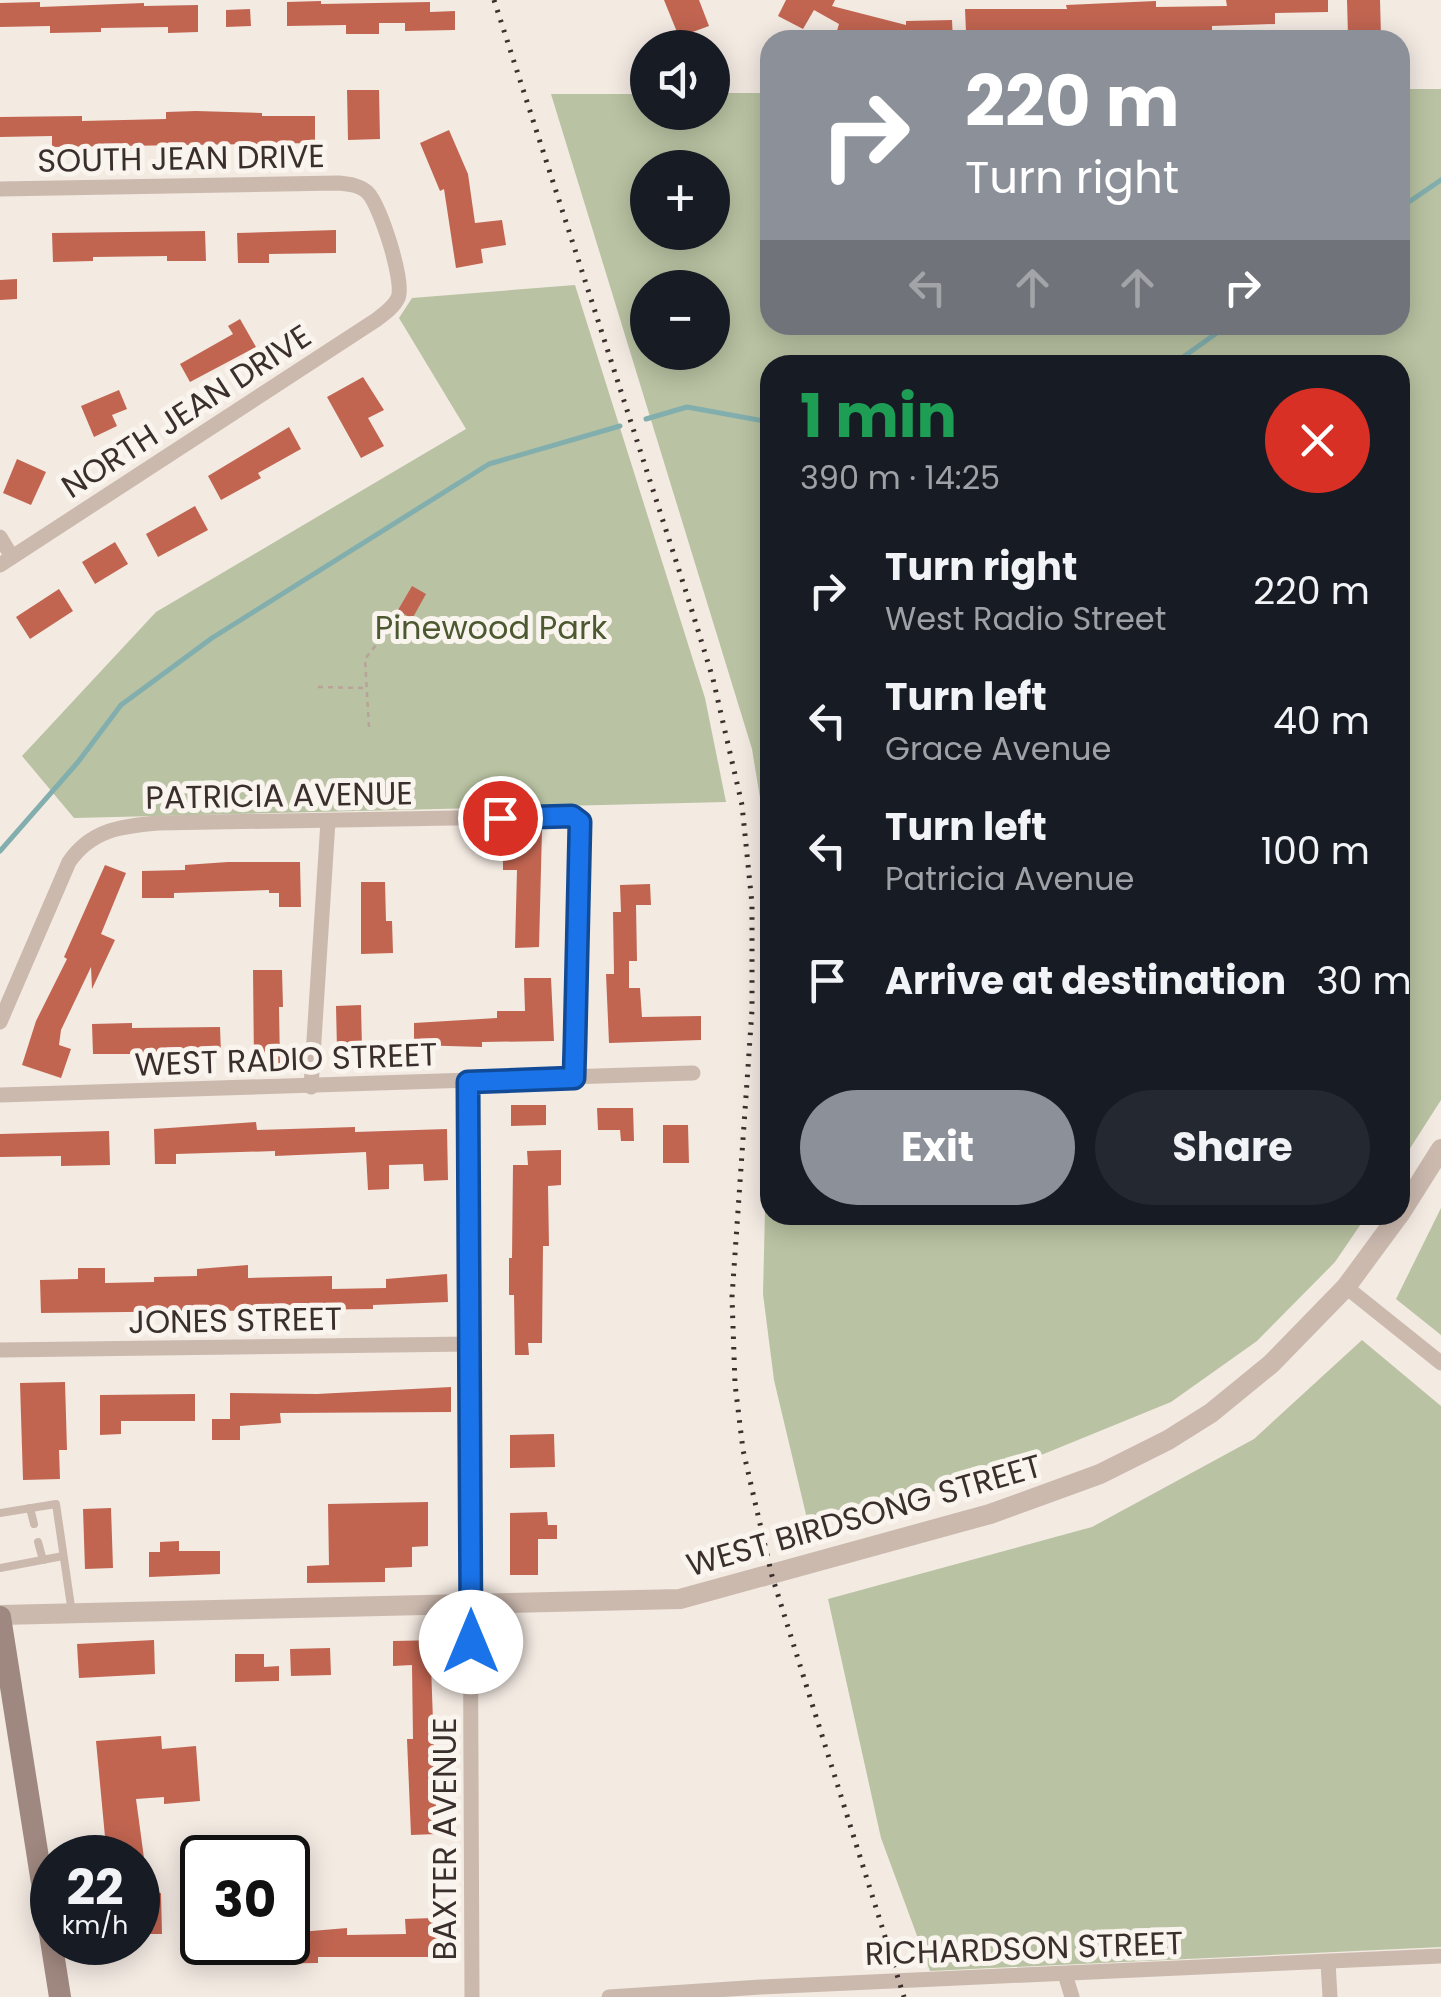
<!DOCTYPE html>
<html lang="en">
<head>
<meta charset="utf-8">
<style>
  body { margin:0; font-family:Poppins,sans-serif; background:#242831; color:#f1f3f6; height:100vh; display:flex; flex-direction:column; font-size:38px; white-space:nowrap }
  * { box-sizing:border-box; margin:0 }
  p { font-size:32px; color:#9ea1a6 }
  .icon { flex:none; width:55px; height:55px; fill:none; stroke:currentColor; stroke-width:2; stroke-linecap:round; stroke-linejoin:round }
  .map { position:relative; flex:1; overflow:hidden }
  .side { position:absolute; left:760px; top:355px; width:650px; height:870px; display:flex; flex-direction:column; background:#171b24; border-radius:30px; box-shadow:0 5px 25px #0003 }
  .side>* { flex:none }
  .hud { position:absolute; left:760px; top:30px; width:650px; height:305px; border-radius:30px; box-shadow:0 5px 25px #0003; background:#8c9099; color:#fff; overflow:hidden }
  .tools { position:absolute; left:630px; top:30px; display:grid; gap:20px }
  .tools a { display:grid; place-items:center; width:100px; height:100px; border-radius:50%; background:#171b24; box-shadow:0 5px 25px #0003; font-size:50px }
  .speed { position:absolute; left:30px; top:1835px; display:flex; gap:20px; font-size:50px; font-weight:700; text-align:center }
  .speed>* { display:grid; place-content:center; width:130px; height:130px; border-radius:50%; background:#171b24; box-shadow:0 5px 25px #0003; line-height:1 }
  .speed small { font-size:25px; font-weight:400 }
  .speed .limit { border:5px solid #111; border-radius:15px; background:#fff; color:#111 }
  .pin { position:absolute; display:grid; place-items:center; width:85px; height:85px; color:#fff; margin:-42px; border:5px solid #fff; border-radius:50%; box-shadow:0 2px 10px #0007 }
  .me { position:absolute; width:110px; margin:-55px; rotate:0deg; stroke-linejoin:round; filter:drop-shadow(0 0 8px #0008) }
  .turn { display:flex; align-items:center; gap:35px; height:210px; padding:0 40px; font-size:45px }
  .turn .icon { width:130px; height:130px; stroke-width:2.5 }
  .turn b { display:block; font-size:70px; line-height:85px }
  .lanes { display:flex; align-items:center; height:95px; padding:0 40px; background:#0003; justify-content:center; gap:50px; direction:ltr }
  .lanes .off { opacity:.35 }
  .round { display:grid; place-items:center; flex:none; width:105px; height:105px; border-radius:52px; background:#242831 }
  .headline { display:flex; align-items:center; justify-content:space-between; height:170px; padding:0 40px }
  h1 { font-size:60px; font-weight:700; line-height:75px; color:#1e9e55 }
  .cta { display:flex; gap:20px; margin-top:auto; padding:20px 40px }
  .cta a { flex:1; height:115px; border-radius:60px; background:#8c9099; color:#fff; font-size:40px; font-weight:700; line-height:115px; text-align:center }
  .cta a+a { background:#242831; color:#f1f3f6 }
  ul { padding:0; list-style:none }
  li { display:flex; align-items:center; gap:30px; height:130px; padding:0 40px }
  li div { flex:1 }
  li b { display:block; font-size:38px }
  li em { font-style:normal }
  .map>svg:first-child { display:block }
  .green { fill:#b9c2a2; fill-rule:evenodd }
  .lines { fill:none; stroke-linecap:round; stroke-linejoin:round }
  .stream { stroke:#82afae; stroke-width:5 }
  .building { fill:#c16551 }
  .path { stroke:#b7a398; stroke-width:2.5; stroke-dasharray:5 5; stroke-linecap:butt }
  .service { stroke:#cbb9ae; stroke-width:8 }
  .minor { stroke:#cbb9ae; stroke-width:15 }
  .tertiary { stroke:#cbb9ae; stroke-width:20 }
  .secondary { stroke:#9f887f; stroke-width:22 }
  .rail { stroke:#3a2f2c; stroke-width:5; stroke-dasharray:2.5 8; stroke-linecap:butt }
  .route-casing { stroke:#114b97; stroke-width:25 }
  .route { stroke:#1a73e8; stroke-width:18 }
  .labels { text-anchor:middle; dominant-baseline:central; stroke-width:10; stroke-linejoin:round; paint-order:stroke }
  .street-label { font-size:32px; fill:#3a2f2c; stroke:#faf4ef }
  .park-label { font-size:32px; fill:#4c5830; stroke:#faf4ef }
</style>
</head>
<body>
<div class="map">
<svg width="1441" height="1997" viewBox="0 0 1441 1997">
  <rect width="100%" height="100%" fill="#f3eae2"/>
  <g class="green">
    <path d="M 1400,89 L 1441,89 L 1441,1100 L 1400,1164 L 1400,365 L 770,365 L 770,887 L 769,853 L 752,749 L 551,94 L 647,94 L 648,112 L 712,112 L 713,93 L 770,93 L 770,325 L 1400,325 ZM 648,168 L 712,168 L 712,232 L 648,232 ZM 648,288 L 712,288 L 712,352 L 648,352 Z"/>
    <path d="M 575,285 L 705,698 L 726,802 L 74,818 L 22,756 L 156,612 L 466,429 L 399,318 L 412,298 Z"/>
    <path d="M 770,1005 L 770,1215 L 1367,1215 L 1335,1262 L 1257,1341 L 1171,1402 L 997,1473 L 809,1527 L 774,1380 L 763,1294 Z"/>
    <path d="M 1441,1208 L 1441,1335 L 1396,1299 Z"/>
    <path d="M 1362,1340 L 1441,1406 L 1441,1947 L 930,1971 L 881,1838 L 828,1599 L 1092,1527 L 1254,1439 Z"/>
  </g>
  <g class="lines">
    <g class="stream">
      <path d="M 1400,208 L 1441,180"/>
      <path d="M 1172,365 L 1228,325"/>
      <path d="M 646,419 L 687,407 L 770,422"/>
      <path d="M 0,851 L 78,762 L 121,705 L 212,638 L 489,464 L 620,426"/>
    </g>
  </g>
  <g class="building">
    <path d="M 664,0 L 699,0 L 709,26 L 679,37 Z"/>
    <path d="M 786,0 L 835,0 L 832,6 L 906,25 L 906,21 L 952,20 L 953,40 L 847,40 L 835,37 L 839,24 L 814,10 L 803,29 L 778,16 Z"/>
    <path d="M 1226,0 L 1328,0 L 1328,12 L 1275,13 L 1275,24 L 1212,26 L 1212,40 L 1029,40 L 1029,30 L 1002,30 L 1002,40 L 979,40 L 979,32 L 966,32 L 965,9 L 1067,9 L 1066,5 L 1156,1 L 1156,7 L 1227,6 Z"/>
    <path d="M 1347,0 L 1380,0 L 1381,36 L 1348,36 Z"/>
    <path d="M 321,1 L 321,4 L 430,2 L 430,12 L 455,11 L 455,30 L 405,31 L 405,23 L 379,23 L 379,34 L 346,34 L 346,25 L 287,26 L 287,2 Z"/>
    <path d="M 40,2 L 40,7 L 144,3 L 144,6 L 198,5 L 198,32 L 168,33 L 168,27 L 101,28 L 101,32 L 50,33 L 50,26 L 0,27 L 0,3 Z"/>
    <path d="M 250,9 L 251,26 L 226,27 L 226,10 Z"/>
    <path d="M 347,90 L 379,90 L 380,139 L 348,140 Z"/>
    <path d="M 196,111 L 262,113 L 262,116 L 315,116 L 315,143 L 52,147 L 52,136 L 0,137 L 0,117 L 82,116 L 82,121 L 166,119 L 166,112 Z"/>
    <path d="M 449,130 L 468,174 L 475,223 L 502,220 L 506,245 L 481,249 L 483,263 L 456,268 L 444,189 L 440,191 L 420,143 Z"/>
    <path d="M 336,230 L 336,253 L 269,254 L 269,263 L 238,263 L 237,233 Z"/>
    <path d="M 205,231 L 206,261 L 167,261 L 167,256 L 93,257 L 93,261 L 53,262 L 52,233 Z"/>
    <path d="M 17,279 L 17,299 L 0,300 L 0,280 Z"/>
    <path d="M 240,319 L 256,347 L 190,382 L 180,364 L 233,334 L 228,326 Z"/>
    <path d="M 363,377 L 384,410 L 368,418 L 384,446 L 361,458 L 327,397 Z"/>
    <path d="M 119,390 L 127,409 L 112,415 L 117,426 L 94,437 L 81,406 Z"/>
    <path d="M 289,427 L 301,449 L 258,473 L 261,478 L 221,500 L 208,476 Z"/>
    <path d="M 17,459 L 46,472 L 31,505 L 3,493 Z"/>
    <path d="M 195,506 L 208,530 L 158,557 L 146,534 Z"/>
    <path d="M 115,542 L 128,564 L 95,584 L 82,562 Z"/>
    <path d="M 412,586 L 426,594 L 412,619 L 398,610 Z"/>
    <path d="M 59,589 L 73,611 L 30,639 L 16,617 Z"/>
    <path d="M 515,830 L 542,830 L 539,947 L 515,948 L 517,870 L 503,870 L 503,844 L 515,844 Z"/>
    <path d="M 228,862 L 300,862 L 301,907 L 279,907 L 279,893 L 269,893 L 269,890 L 174,893 L 174,898 L 142,898 L 142,871 L 185,870 L 185,865 Z"/>
    <path d="M 105,865 L 126,873 L 101,934 L 115,940 L 92,989 L 91,967 L 61,1030 L 59,1045 L 71,1049 L 61,1078 L 22,1065 L 36,1021 L 67,959 L 64,957 Z"/>
    <path d="M 361,882 L 385,882 L 386,921 L 392,921 L 393,953 L 361,954 Z"/>
    <path d="M 650,884 L 651,905 L 636,905 L 637,961 L 629,961 L 629,988 L 640,988 L 642,1017 L 701,1016 L 701,1040 L 609,1043 L 606,974 L 614,974 L 613,912 L 621,912 L 620,885 Z"/>
    <path d="M 253,970 L 282,970 L 283,1007 L 279,1007 L 280,1064 L 254,1064 Z"/>
    <path d="M 524,978 L 551,978 L 554,1041 L 482,1042 L 482,1047 L 414,1045 L 414,1023 L 497,1018 L 497,1011 L 525,1011 Z"/>
    <path d="M 361,1005 L 362,1049 L 337,1049 L 336,1006 Z"/>
    <path d="M 132,1023 L 132,1028 L 220,1027 L 221,1054 L 93,1054 L 92,1024 Z"/>
    <path d="M 511,1105 L 546,1105 L 546,1125 L 511,1126 Z"/>
    <path d="M 597,1108 L 633,1108 L 634,1141 L 621,1141 L 620,1130 L 598,1130 Z"/>
    <path d="M 256,1122 L 257,1130 L 355,1127 L 355,1132 L 447,1129 L 448,1180 L 424,1181 L 423,1164 L 389,1165 L 389,1189 L 368,1190 L 366,1152 L 275,1156 L 275,1151 L 176,1154 L 176,1164 L 155,1164 L 154,1129 Z"/>
    <path d="M 663,1125 L 688,1125 L 689,1163 L 663,1163 Z"/>
    <path d="M 109,1131 L 110,1165 L 61,1166 L 61,1156 L 0,1157 L 0,1134 Z"/>
    <path d="M 561,1150 L 561,1185 L 548,1186 L 549,1246 L 543,1246 L 542,1343 L 528,1343 L 529,1355 L 515,1355 L 514,1295 L 509,1295 L 509,1258 L 512,1258 L 513,1165 L 528,1165 L 527,1151 Z"/>
    <path d="M 248,1265 L 248,1278 L 332,1276 L 332,1289 L 386,1288 L 386,1279 L 447,1274 L 448,1302 L 373,1305 L 373,1309 L 41,1313 L 40,1280 L 78,1279 L 78,1268 L 105,1268 L 105,1283 L 154,1282 L 154,1277 L 197,1276 L 197,1269 Z"/>
    <path d="M 65,1382 L 67,1450 L 59,1450 L 60,1479 L 23,1480 L 20,1383 Z"/>
    <path d="M 451,1387 L 451,1412 L 280,1413 L 281,1423 L 240,1426 L 240,1440 L 212,1440 L 212,1419 L 230,1419 L 230,1393 L 317,1394 Z"/>
    <path d="M 195,1394 L 195,1421 L 121,1421 L 121,1434 L 100,1435 L 100,1395 Z"/>
    <path d="M 554,1434 L 555,1467 L 510,1468 L 510,1435 Z"/>
    <path d="M 428,1502 L 428,1546 L 412,1547 L 412,1567 L 385,1568 L 385,1582 L 307,1583 L 307,1566 L 329,1565 L 328,1504 Z"/>
    <path d="M 111,1508 L 113,1568 L 85,1569 L 83,1509 Z"/>
    <path d="M 547,1512 L 548,1525 L 557,1525 L 557,1539 L 538,1539 L 538,1575 L 510,1575 L 510,1513 Z"/>
    <path d="M 179,1541 L 179,1551 L 220,1551 L 220,1574 L 149,1577 L 149,1552 L 160,1552 L 160,1542 Z"/>
    <path d="M 154,1640 L 155,1674 L 79,1678 L 77,1644 Z"/>
    <path d="M 443,1640 L 443,1665 L 431,1665 L 437,1834 L 411,1835 L 407,1739 L 413,1739 L 412,1665 L 393,1666 L 393,1641 Z"/>
    <path d="M 330,1648 L 331,1675 L 291,1676 L 290,1649 Z"/>
    <path d="M 235,1654 L 264,1654 L 264,1667 L 279,1666 L 279,1681 L 235,1682 Z"/>
    <path d="M 161,1736 L 162,1749 L 196,1746 L 200,1801 L 164,1804 L 164,1797 L 136,1799 L 144,1858 L 107,1858 L 96,1741 Z"/>
    <path d="M 138,1893 L 161,1893 L 162,1934 L 138,1934 Z"/>
    <path d="M 433,1918 L 433,1931 L 445,1931 L 445,1957 L 318,1957 L 318,1963 L 255,1964 L 255,1942 L 288,1942 L 288,1933 L 347,1928 L 347,1935 L 406,1934 L 405,1919 Z"/>
  </g>
  <g class="lines">
    <g class="path">
      <path d="M 318,687 L 365,688"/>
      <path d="M 369,727 L 365,659 L 401,613"/>
    </g>
    <g class="service">
      <path d="M 30,1508 L 34,1524"/>
      <path d="M 0,1513 L 56,1504 L 72,1613"/>
      <path d="M 38,1542 L 43,1560"/>
      <path d="M 0,1568 L 63,1556"/>
    </g>
    <g class="minor">
      <path d="M 0,189 L 338,183 C 349,184 360,185 368,193 C 380,205 405,282 398,298 C 394,307 384,314 376,320 L 0,565"/>
      <path d="M 0,537 L 12,557"/>
      <path d="M 0,1022 L 69,862 C 91,830 121,826 158,823 L 572,816 L 579,820 L 582,830 L 574,1078"/>
      <path d="M 468,1081 L 472,1997"/>
      <path d="M 311,1087 L 328,821"/>
      <path d="M 0,1095 L 693,1073"/>
      <path d="M 1346,1287 L 1441,1363"/>
      <path d="M 0,1350 L 471,1344"/>
      <path d="M 1328,1962 L 1330,1997"/>
      <path d="M 1065,1974 L 1072,1997"/>
      <path d="M 609,1997 L 761,1987 L 1441,1956"/>
    </g>
    <g class="tertiary">
      <path d="M 1400,1214 L 1441,1149"/>
      <path d="M 0,1615 L 680,1599 L 990,1514 L 1100,1474 L 1168,1440 L 1211,1413 L 1271,1364 L 1346,1287 L 1399,1215"/>
    </g>
    <path class="secondary" d="M 0,1617 L 60,1997"/>
    <path class="rail" d="M 494,0 L 688,598 L 713,679 L 742,805 L 752,904 L 752,1010 L 732,1297 L 735,1384 L 743,1450 L 772,1576 L 904,1997"/>
  </g>
  <g class="lines">
    <g class="route-casing">
      <path id="route" d="M 471,1642 L 468,1082 L 574,1078 L 575,1043 L 580,822 L 572,816 L 500,818"/>
    </g>
    <use href="#route" class="route"/>
  </g>
  <g class="labels">
    <g class="street-label">
      <text transform="translate(181 158) rotate(-1)">SOUTH JEAN DRIVE</text>
      <text transform="translate(186 411) rotate(-33)">NORTH JEAN DRIVE</text>
      <text transform="translate(279 795) rotate(-1)">PATRICIA AVENUE</text>
      <text transform="translate(286 1059) rotate(-2)">WEST RADIO STREET</text>
      <text transform="translate(235 1320) rotate(-1)">JONES STREET</text>
      <text transform="translate(864 1515) rotate(-16)">WEST BIRDSONG STREET</text>
      <text transform="translate(444 1839) rotate(-90)">BAXTER AVENUE</text>
      <text transform="translate(1024 1948) rotate(-2)">RICHARDSON STREET</text>
    </g>
    <g class="park-label">
      <text x="491" y="627">Pinewood Park</text>
    </g>
  </g>
</svg>
<div class="tools">
<a><svg class="icon" aria-label="sound" viewBox="0 0 24 24"><path d="M4 9h4l5-4v14l-5-4H4zM17 9q2 3 0 6"/></svg></a>
<a>+</a>
<a>−</a>
</div>
<div class="speed"><div>22<small>km/h</small></div><div class="limit">30</div></div>
<div class="pin" style="left:500px;top:818px;background:#d93025"><svg class="icon" aria-label="arrive" viewBox="0 0 24 24"><path d="M6 21V4h12l-3 4 3 4H6"/></svg></div>
<svg class="me" style="left:471px;top:1642px" viewBox="-20 -20 40 40"><circle r="19" fill="#fff"/><path d="M0-13L10 11 0 6-10 11z" fill="#1a73e8"/></svg>
<div class="hud">
<div class="turn"><svg class="icon" aria-label="right" viewBox="0 0 24 24"><path d="M7 20v-9h11M14 6l5 5-5 5"/></svg><div><b>220 m</b>Turn right</div></div>
<div class="lanes"><svg class="icon off" aria-label="left" viewBox="0 0 24 24"><path d="M17 20v-9H6M10 6l-5 5 5 5"/></svg><svg class="icon off" aria-label="ahead" viewBox="0 0 24 24"><path d="M12 20V5M6 11l6-6 6 6"/></svg><svg class="icon off" aria-label="ahead" viewBox="0 0 24 24"><path d="M12 20V5M6 11l6-6 6 6"/></svg><svg class="icon" aria-label="right" viewBox="0 0 24 24"><path d="M7 20v-9h11M14 6l5 5-5 5"/></svg></div>
</div>
<section class="side">
<div class="headline"><div><h1>1 min</h1><p>390 m · 14:25</p></div><a class="round" style="background:#d93025;color:#fff"><svg class="icon" aria-label="close" viewBox="0 0 24 24"><path d="M6 6l12 12M18 6L6 18"/></svg></a></div>
<ul>
<li><svg class="icon" aria-label="right" viewBox="0 0 24 24"><path d="M7 20v-9h11M14 6l5 5-5 5"/></svg><div><b>Turn right</b><p>West Radio Street</p></div><em>220 m</em></li>
<li><svg class="icon" aria-label="left" viewBox="0 0 24 24"><path d="M17 20v-9H6M10 6l-5 5 5 5"/></svg><div><b>Turn left</b><p>Grace Avenue</p></div><em>40 m</em></li>
<li><svg class="icon" aria-label="left" viewBox="0 0 24 24"><path d="M17 20v-9H6M10 6l-5 5 5 5"/></svg><div><b>Turn left</b><p>Patricia Avenue</p></div><em>100 m</em></li>
<li><svg class="icon" aria-label="arrive" viewBox="0 0 24 24"><path d="M6 21V4h12l-3 4 3 4H6"/></svg><div><b>Arrive at destination</b></div><em>30 m</em></li>
</ul>
<div class="cta"><a>Exit</a><a>Share</a></div>
</section>
</div>
</body>
</html>
